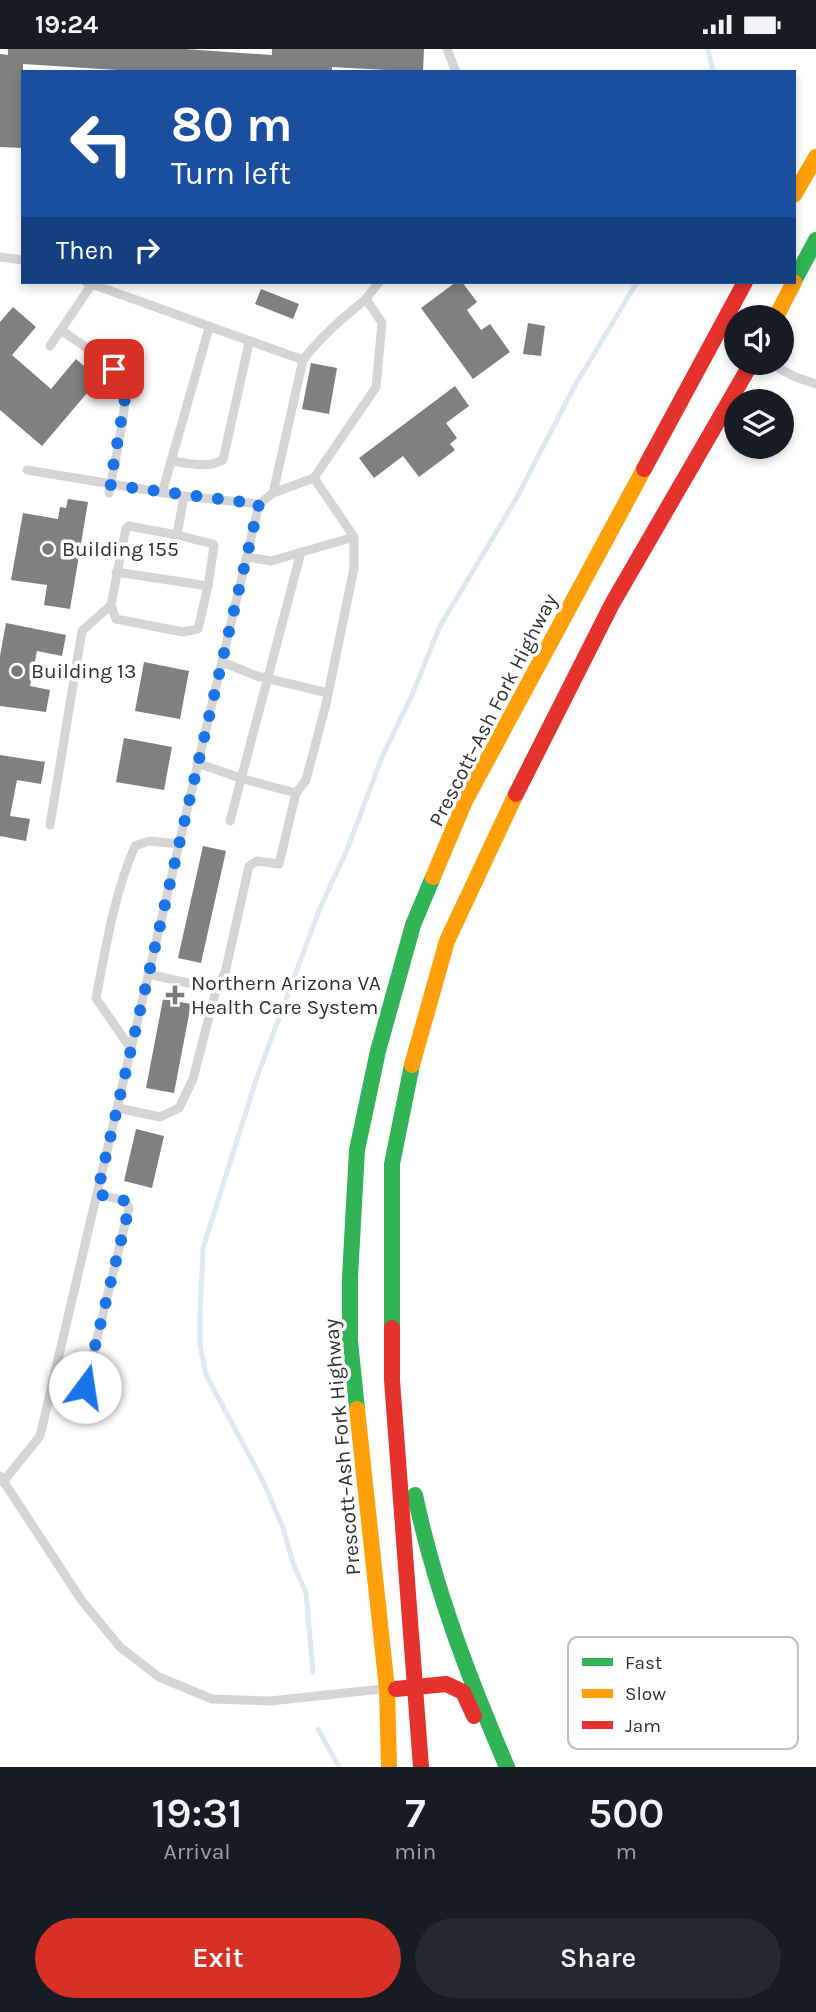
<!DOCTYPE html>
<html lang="en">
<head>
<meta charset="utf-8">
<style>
  body { margin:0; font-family:Karla,sans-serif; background:#242831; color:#f1f3f6; height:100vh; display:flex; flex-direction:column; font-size:26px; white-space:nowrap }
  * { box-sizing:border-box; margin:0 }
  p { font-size:23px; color:#9ea1a6 }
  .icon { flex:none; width:38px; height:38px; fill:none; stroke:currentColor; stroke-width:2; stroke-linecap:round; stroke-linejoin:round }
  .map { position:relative; height:1718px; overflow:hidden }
  .panel { display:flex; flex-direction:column; background:#171b24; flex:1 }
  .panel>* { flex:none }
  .top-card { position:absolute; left:21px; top:21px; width:775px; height:214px; border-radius:0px; box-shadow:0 4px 10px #0003; background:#1a4fa0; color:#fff; overflow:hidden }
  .fabs { position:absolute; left:724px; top:256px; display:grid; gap:14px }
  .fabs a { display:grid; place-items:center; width:70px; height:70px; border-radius:50%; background:#171b24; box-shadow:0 4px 10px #0003; font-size:35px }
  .pin { position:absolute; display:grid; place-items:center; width:60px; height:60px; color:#fff; margin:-30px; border-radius:14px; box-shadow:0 4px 10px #0006 }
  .me { position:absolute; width:77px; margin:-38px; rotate:14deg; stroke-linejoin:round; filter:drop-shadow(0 0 5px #0008) }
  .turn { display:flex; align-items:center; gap:24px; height:147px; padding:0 35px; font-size:32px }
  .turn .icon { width:91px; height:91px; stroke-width:2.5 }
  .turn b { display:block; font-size:49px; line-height:60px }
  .then { display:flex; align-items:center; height:66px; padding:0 35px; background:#0003; gap:14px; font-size:26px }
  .eta { display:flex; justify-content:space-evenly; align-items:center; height:119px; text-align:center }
  .eta b { font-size:42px; font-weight:600; line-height:49px }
  .primary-button { display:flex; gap:14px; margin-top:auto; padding:14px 35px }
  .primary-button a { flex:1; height:80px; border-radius:42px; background:#d93025; color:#fff; font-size:28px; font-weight:600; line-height:80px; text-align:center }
  .primary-button a+a { background:#242831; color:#f1f3f6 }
  .status { display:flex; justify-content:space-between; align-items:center; height:49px; padding:0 35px; background:#171b24; direction:ltr }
  .status svg { height:19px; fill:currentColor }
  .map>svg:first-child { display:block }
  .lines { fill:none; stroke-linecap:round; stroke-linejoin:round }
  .stream { stroke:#dceaef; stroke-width:5 }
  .building { fill:#808080 }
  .lane { stroke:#d5d5d5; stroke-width:9 }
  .fast { stroke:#30b455; stroke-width:16 }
  .slow { stroke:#ff9f0a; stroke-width:16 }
  .jam { stroke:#e5322d; stroke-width:16 }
  .route { stroke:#1a73e8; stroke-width:12; stroke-dasharray:0 21.6 }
  .poi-dot { fill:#797979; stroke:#fff; stroke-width:2.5 }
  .labels { text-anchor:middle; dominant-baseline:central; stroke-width:7; stroke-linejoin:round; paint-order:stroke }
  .poi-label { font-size:21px; fill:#313131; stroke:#fff; text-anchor:start }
  .street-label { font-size:21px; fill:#313131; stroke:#fff }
  .key { fill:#fff; stroke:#c1c1c1; stroke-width:2 }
  .key-label { font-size:19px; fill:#313131 }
</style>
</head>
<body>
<div class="status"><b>19:24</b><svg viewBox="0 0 49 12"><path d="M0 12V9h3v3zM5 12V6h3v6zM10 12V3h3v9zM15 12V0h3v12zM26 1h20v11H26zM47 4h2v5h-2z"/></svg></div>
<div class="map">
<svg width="816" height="1718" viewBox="0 0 816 1718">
  <rect width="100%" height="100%" fill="#fff"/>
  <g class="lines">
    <g class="stream">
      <path d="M 708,0 L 713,23"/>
      <path d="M 313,1623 L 306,1544 L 293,1514 L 283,1479 L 263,1432 L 206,1326 L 200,1296 L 200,1264 L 203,1199 L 257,1028 L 320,859 L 347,801 L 382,708 L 412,646 L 440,577 L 516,450 L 573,340 L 637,233"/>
      <path d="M 318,1680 L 339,1718"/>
    </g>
  </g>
  <g class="building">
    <path d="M 8,0 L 185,0 L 272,6 L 272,0 L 424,0 L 423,23 L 332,18 L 332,23 L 149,23 L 23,15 L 23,99 L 0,98 L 0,5 L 8,6 Z"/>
    <path d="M 456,233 L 462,233 L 477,253 L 467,261 L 481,281 L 490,275 L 510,303 L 473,330 L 421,259 Z"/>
    <path d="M 261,240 L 299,255 L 293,270 L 255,255 Z"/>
    <path d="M 13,258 L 36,278 L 12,306 L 51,340 L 76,310 L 99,330 L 42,397 L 0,361 L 0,273 Z"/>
    <path d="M 528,274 L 545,277 L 541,307 L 523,305 Z"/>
    <path d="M 311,314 L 337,319 L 329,365 L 302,360 Z"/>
    <path d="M 455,337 L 469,357 L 446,374 L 457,389 L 450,395 L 455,401 L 419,428 L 403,407 L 374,429 L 359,409 Z"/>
    <path d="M 68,450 L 88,453 L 70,560 L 44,556 L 47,536 L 11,531 L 23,464 L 58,470 L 60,458 L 66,459 Z"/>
    <path d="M 6,574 L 66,586 L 62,607 L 37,602 L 30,637 L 50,641 L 46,663 L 0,657 L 0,607 Z"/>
    <path d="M 144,613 L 189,622 L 180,670 L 135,662 Z"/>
    <path d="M 124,689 L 172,698 L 164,741 L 116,733 Z"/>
    <path d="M 0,706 L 45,713 L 41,735 L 17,731 L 10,767 L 30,770 L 26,792 L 0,787 Z"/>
    <path d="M 203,797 L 226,802 L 201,914 L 178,909 Z"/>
    <path d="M 163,950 L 191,955 L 174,1044 L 146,1039 Z"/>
    <path d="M 136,1080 L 164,1087 L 152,1139 L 124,1132 Z"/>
  </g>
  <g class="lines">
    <g class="lane">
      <path d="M 447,0 L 456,23"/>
      <path d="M 0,208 L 23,211"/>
      <path d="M 86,233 L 303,311 C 321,287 343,269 366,250 L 382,274 L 376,338 L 314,429 L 273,444 L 259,455"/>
      <path d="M 366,250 L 379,233"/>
      <path d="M 61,281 C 75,291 118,318 124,332 C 131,345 112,425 109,444"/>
      <path d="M 50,297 L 92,235"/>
      <path d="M 768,313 L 793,327 L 816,335"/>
      <path d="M 171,412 C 188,414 207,420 223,411 L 249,294"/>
      <path d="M 27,421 L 184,447 L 259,455"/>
      <path d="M 162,444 L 209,279"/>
      <path d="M 273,444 L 303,311"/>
      <path d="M 177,486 L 213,495 L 214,497 L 208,537 L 198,580 L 183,583 L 116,570 L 111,556 L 126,479 L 129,477 L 177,486 L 184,447"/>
      <path d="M 247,508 L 271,512 L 354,488"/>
      <path d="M 116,523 L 208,537"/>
      <path d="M 222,613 L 257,627 L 328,644"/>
      <path d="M 197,714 L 243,730 L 296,744 L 306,731 L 326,655 L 354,519 L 354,488 L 314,429"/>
      <path d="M 230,772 L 301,503"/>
      <path d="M 50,776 L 82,582 L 111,556"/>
      <path d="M 148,925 L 197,936 L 217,937 L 225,924 L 249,817 L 257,812 L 279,815 L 296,744"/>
      <path d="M 131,1000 L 96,949 C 106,898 114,845 135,797 L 149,792 L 179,795"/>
      <path d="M 118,1059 L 160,1068 L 179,1059 L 193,1030 L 217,937"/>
      <path d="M 53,1331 L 85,1338 L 129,1159 L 126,1152 L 97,1145"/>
      <path d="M 0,1427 L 82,1552 L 120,1598 L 159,1628 L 212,1650 L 270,1652 L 382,1640"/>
      <path d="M 3,1433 L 40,1387 L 259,455"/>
    </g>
    <g class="fast">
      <path d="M 794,232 L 816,191"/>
      <path d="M 392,1279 L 392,1115 L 412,1016"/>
      <path d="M 357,1360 L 350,1292 L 350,1228 L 357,1101 L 378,1002 L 413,876 L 433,828"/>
      <path d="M 415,1446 C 435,1541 469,1629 507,1718"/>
    </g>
    <g class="slow">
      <path d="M 794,146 L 816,108"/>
      <path d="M 776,268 L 794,233"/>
      <path d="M 433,828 L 465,752 L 644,420"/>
      <path d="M 412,1016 L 447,892 L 516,745"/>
      <path d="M 357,1360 L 387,1640 L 389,1718"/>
    </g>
    <g class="jam">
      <path d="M 644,420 L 745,233"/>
      <path d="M 516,745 L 612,555 L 752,313"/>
      <path d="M 392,1279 L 392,1331 L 421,1718"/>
      <path d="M 396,1640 L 446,1635 L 463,1643 L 474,1667"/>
    </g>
  </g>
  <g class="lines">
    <path class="route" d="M 85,1338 L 129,1159 L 126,1152 L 97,1145 L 259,455 L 110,436 L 125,349 L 125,332 L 114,320"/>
  </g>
  <g class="poi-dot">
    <circle cx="48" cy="500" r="7"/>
    <circle cx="17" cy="622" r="7"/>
    <path d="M171.5 935.5h7v7h7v7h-7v7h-7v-7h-7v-7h7z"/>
  </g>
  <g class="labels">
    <g class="poi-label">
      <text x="62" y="500">Building 155</text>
      <text x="31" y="622">Building 13</text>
      <text x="191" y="934">Northern Arizona VA<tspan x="191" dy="24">Health Care System</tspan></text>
    </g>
    <g class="street-label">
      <text transform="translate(493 661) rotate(-63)">Prescott–Ash Fork Highway</text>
      <text transform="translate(342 1398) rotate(-95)">Prescott–Ash Fork Highway</text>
    </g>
  </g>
  <rect x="568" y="1588" width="230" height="112" rx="10" class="key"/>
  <rect x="582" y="1609" width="31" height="8" fill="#30b455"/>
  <rect x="582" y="1640" width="31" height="9" fill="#ff9f0a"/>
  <rect x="582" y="1672" width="31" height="8" fill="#e5322d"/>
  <g class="key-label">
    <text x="625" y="1620">Fast</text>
    <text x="625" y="1651">Slow</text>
    <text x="625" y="1683">Jam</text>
  </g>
</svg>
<div class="fabs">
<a><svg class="icon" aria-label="sound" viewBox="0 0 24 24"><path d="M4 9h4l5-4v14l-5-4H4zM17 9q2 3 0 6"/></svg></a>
<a><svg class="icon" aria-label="layers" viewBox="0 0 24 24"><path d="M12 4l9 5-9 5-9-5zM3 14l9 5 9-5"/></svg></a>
</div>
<div class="pin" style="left:114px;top:320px;background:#d93025"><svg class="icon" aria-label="arrive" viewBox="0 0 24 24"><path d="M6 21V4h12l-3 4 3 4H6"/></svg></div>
<svg class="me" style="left:85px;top:1338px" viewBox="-20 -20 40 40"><circle r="19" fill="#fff"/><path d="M0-13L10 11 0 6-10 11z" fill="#1a73e8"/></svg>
<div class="top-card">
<div class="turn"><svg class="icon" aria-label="left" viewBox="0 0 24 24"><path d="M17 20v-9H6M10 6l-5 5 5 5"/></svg><div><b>80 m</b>Turn left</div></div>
<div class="then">Then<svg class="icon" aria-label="right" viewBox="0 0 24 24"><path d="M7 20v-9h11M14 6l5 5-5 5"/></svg></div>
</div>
</div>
<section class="panel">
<div class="eta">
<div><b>19:31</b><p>Arrival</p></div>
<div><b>7</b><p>min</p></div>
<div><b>500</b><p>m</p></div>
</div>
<div class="primary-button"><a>Exit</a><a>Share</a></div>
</section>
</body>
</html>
